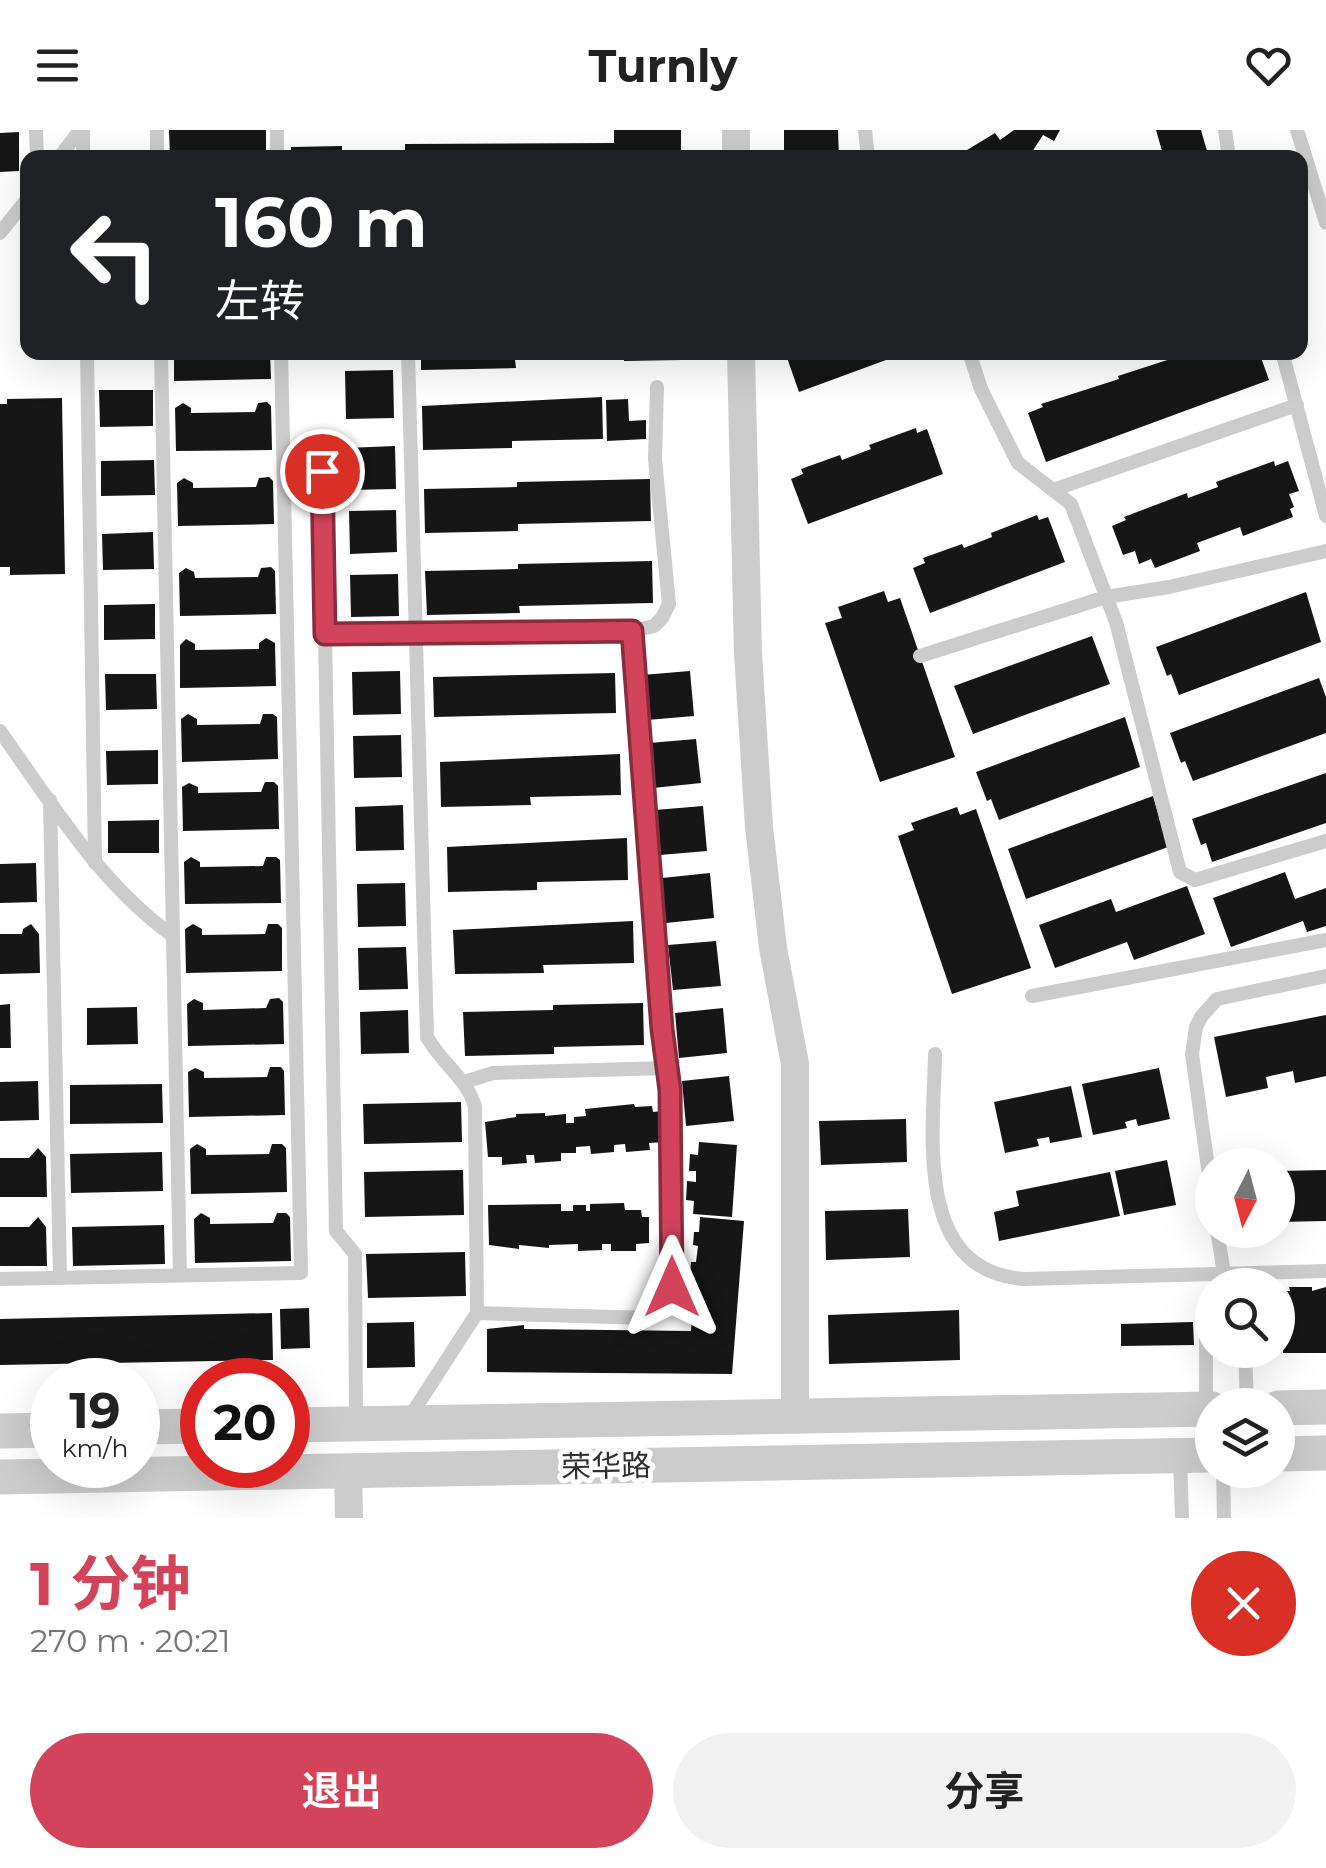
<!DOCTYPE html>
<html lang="zh">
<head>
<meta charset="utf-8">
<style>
  body { margin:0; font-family:Montserrat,"Noto Sans SC",sans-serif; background:#f2f2f2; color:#222; height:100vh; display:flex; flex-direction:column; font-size:38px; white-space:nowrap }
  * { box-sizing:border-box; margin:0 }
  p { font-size:32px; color:#767676 }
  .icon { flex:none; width:55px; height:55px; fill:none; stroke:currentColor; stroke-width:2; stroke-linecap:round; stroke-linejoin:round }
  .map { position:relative; height:1388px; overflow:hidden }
  .sheet { display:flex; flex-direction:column; background:#fff; flex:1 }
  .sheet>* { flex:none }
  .hud { position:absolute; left:20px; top:20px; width:1288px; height:210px; border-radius:20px; box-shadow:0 10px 40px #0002; background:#202124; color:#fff; overflow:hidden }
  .needle { width:65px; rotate:186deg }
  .controls { position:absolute; left:1195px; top:1018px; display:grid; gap:20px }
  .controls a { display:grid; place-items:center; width:100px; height:100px; border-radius:50%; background:#fff; box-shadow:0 10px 40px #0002; font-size:50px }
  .speed { position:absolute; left:30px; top:1228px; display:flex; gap:20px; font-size:50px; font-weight:700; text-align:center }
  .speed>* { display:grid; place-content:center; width:130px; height:130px; border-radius:50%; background:#fff; box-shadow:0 10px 40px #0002; line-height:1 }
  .speed small { font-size:25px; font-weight:400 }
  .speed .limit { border:15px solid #d22; background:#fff; color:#111 }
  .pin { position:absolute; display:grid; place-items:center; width:85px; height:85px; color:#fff; margin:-42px; border:5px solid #fff; border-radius:50%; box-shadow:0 2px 10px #0007 }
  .me { position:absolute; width:110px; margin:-55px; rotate:0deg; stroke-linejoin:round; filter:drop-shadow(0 0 8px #0008) }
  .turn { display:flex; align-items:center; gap:35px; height:210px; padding:0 30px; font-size:45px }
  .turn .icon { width:130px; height:130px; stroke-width:2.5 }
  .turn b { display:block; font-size:70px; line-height:85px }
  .round { display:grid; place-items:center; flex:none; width:105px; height:105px; border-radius:52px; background:#f2f2f2 }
  .overview { display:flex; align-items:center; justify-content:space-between; height:170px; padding:0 30px }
  h1 { font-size:60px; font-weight:700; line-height:75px; color:#d3445b }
  .cta { display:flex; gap:20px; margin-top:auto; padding:20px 30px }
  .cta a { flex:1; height:115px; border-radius:60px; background:#d3445b; color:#fff; font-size:40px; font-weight:700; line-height:115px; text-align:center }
  .cta a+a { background:#f2f2f2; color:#222 }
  header { display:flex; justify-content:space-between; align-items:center; height:130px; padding:0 30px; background:#fff; font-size:45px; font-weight:700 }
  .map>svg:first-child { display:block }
  .building { fill:#161616 }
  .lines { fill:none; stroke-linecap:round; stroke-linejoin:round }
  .service { stroke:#ccc; stroke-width:14 }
  .minor { stroke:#ccc; stroke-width:28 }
  .tertiary { stroke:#ccc; stroke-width:35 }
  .route-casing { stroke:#892c3b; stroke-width:25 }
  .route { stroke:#d3445b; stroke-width:18 }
  .labels { text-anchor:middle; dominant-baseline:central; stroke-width:10; stroke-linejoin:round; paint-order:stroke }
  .street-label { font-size:30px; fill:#2f2f2f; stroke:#fff }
</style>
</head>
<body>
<header><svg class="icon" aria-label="menu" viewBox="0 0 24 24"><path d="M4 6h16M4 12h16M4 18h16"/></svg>Turnly<svg class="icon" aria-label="heart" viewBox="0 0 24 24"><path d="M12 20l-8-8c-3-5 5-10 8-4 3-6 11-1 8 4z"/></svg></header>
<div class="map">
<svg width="1326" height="1388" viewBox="0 0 1326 1388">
  <rect width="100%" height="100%" fill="#fff"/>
  <g class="building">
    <path d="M 169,0 L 266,0 L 266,28 L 170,28 Z"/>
    <path d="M 614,0 L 681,0 L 681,28 L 405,28 L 405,14 L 614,13 Z"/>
    <path d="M 784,0 L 838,0 L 839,28 L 784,28 Z"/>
    <path d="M 1014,0 L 1060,0 L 1054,11 L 1043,5 L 1028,28 L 954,28 L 995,3 L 1000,10 Z"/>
    <path d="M 1156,0 L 1201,0 L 1209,28 L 1164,28 Z"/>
    <path d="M 19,2 L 19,41 L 0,42 L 0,3 Z"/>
    <path d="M 342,16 L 342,28 L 291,28 L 291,17 Z"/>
    <path d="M 174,222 L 270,222 L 271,249 L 174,251 Z"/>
    <path d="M 421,222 L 598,222 L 598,228 L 515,230 L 516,238 L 421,240 Z"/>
    <path d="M 624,222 L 681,222 L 681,230 L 624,231 Z"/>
    <path d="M 785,222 L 905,222 L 905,223 L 799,262 Z"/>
    <path d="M 1192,222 L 1259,222 L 1269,250 L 1046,332 L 1028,283 L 1043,277 L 1041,274 L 1119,249 L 1118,246 Z"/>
    <path d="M 393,240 L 394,288 L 346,289 L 345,241 Z"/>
    <path d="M 99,260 L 153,260 L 153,296 L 100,297 Z"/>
    <path d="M 602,267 L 603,309 L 512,311 L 512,318 L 423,320 L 422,276 Z"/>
    <path d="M 62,268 L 65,444 L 10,445 L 10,437 L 0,437 L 0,274 L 7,274 L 7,269 Z"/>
    <path d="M 628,269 L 629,291 L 646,290 L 646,309 L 607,311 L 606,270 Z"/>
    <path d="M 267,272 L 271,276 L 272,320 L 176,321 L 175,278 L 183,273 L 191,278 L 191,283 L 255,282 L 258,273 Z"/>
    <path d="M 916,298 L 917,303 L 927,299 L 943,344 L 808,394 L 791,349 L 803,344 L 801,339 L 840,325 L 842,330 L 871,319 L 869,315 Z"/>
    <path d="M 395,316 L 396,359 L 348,360 L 347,318 Z"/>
    <path d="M 154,330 L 155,365 L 101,366 L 101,331 Z"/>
    <path d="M 1274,331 L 1275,336 L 1288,331 L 1299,361 L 1289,364 L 1294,377 L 1290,379 L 1293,387 L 1243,406 L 1240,397 L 1197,413 L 1200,421 L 1155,438 L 1151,429 L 1139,434 L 1135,421 L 1123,425 L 1112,396 L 1126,390 L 1124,387 L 1187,363 L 1188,368 L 1218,357 L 1216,352 Z"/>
    <path d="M 269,347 L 273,351 L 274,394 L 178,396 L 177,353 L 184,348 L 193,353 L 193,358 L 256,357 L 259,348 Z"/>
    <path d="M 650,349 L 651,391 L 518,394 L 518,401 L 425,403 L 424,359 L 517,357 L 517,352 Z"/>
    <path d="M 396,380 L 397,422 L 350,424 L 349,381 Z"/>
    <path d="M 1037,385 L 1039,390 L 1048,387 L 1065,432 L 930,483 L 913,438 L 925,433 L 923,428 L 962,414 L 964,418 L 992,407 L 991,403 Z"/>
    <path d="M 153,402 L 154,439 L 103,440 L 102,404 Z"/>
    <path d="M 652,431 L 653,473 L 519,476 L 520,483 L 427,485 L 425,441 L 518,439 L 518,434 Z"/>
    <path d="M 271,437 L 275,441 L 276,484 L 180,486 L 179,443 L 186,438 L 194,442 L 195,448 L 258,447 L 261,438 Z"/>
    <path d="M 398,444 L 399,486 L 351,487 L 350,445 Z"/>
    <path d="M 884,461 L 888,472 L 900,468 L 955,627 L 880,652 L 825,493 L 842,488 L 838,477 Z"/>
    <path d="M 1306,462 L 1321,512 L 1179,565 L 1171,544 L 1167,546 L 1156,517 Z"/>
    <path d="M 155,474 L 155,509 L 104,510 L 104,475 Z"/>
    <path d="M 1092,506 L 1110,554 L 973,604 L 954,556 Z"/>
    <path d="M 266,508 L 275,513 L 276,556 L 180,558 L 180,515 L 186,509 L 195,514 L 195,520 L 259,519 L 259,513 Z"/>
    <path d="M 400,541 L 401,584 L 353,585 L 352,542 Z"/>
    <path d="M 690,541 L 694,586 L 647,590 L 642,545 Z"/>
    <path d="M 615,543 L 616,583 L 434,587 L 433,547 Z"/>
    <path d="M 105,544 L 156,544 L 157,579 L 106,580 Z"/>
    <path d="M 1319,548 L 1326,567 L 1326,603 L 1193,651 L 1185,631 L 1181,633 L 1170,603 Z"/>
    <path d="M 188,584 L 197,589 L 197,595 L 260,594 L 263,584 L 273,584 L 277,587 L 278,629 L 182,632 L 181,589 Z"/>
    <path d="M 1125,587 L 1140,637 L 999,690 L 991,669 L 987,671 L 976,642 Z"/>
    <path d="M 401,605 L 402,647 L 354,648 L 353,606 Z"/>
    <path d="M 696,609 L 701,653 L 653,658 L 649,613 Z"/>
    <path d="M 158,620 L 158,654 L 107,655 L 106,621 Z"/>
    <path d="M 620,624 L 621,665 L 530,667 L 531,675 L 441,677 L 440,632 Z"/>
    <path d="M 1326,643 L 1326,693 L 1212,732 L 1206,713 L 1201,715 L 1192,689 Z"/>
    <path d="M 265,652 L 274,652 L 278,656 L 279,699 L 183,701 L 182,657 L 189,653 L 198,657 L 198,663 L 261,662 Z"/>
    <path d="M 1153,666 L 1168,717 L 1026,769 L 1008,719 Z"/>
    <path d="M 403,675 L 404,720 L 356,721 L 355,677 Z"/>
    <path d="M 703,676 L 707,721 L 660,725 L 655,680 Z"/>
    <path d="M 957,677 L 960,685 L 976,679 L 1031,838 L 952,864 L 898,706 L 914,700 L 911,693 Z"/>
    <path d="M 159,690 L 159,723 L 108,723 L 108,691 Z"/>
    <path d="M 627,708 L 628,750 L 537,752 L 537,760 L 448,762 L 447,717 Z"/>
    <path d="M 191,727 L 200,732 L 200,737 L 263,736 L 266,727 L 276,727 L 280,730 L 281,773 L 185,774 L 184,732 Z"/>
    <path d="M 36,733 L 37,772 L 0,773 L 0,734 Z"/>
    <path d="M 1285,742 L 1295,769 L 1326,758 L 1326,796 L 1307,802 L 1303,791 L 1231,817 L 1213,768 Z"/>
    <path d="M 710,743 L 714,788 L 666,793 L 662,748 Z"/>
    <path d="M 405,753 L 406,796 L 358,797 L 357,754 Z"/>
    <path d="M 1187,756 L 1205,804 L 1134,830 L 1127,812 L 1055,838 L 1039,795 L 1111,769 L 1116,782 Z"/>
    <path d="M 633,791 L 634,833 L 543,835 L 544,843 L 455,844 L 453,800 Z"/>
    <path d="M 31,794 L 39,804 L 40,843 L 0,844 L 0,804 L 22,804 L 23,799 Z"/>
    <path d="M 193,794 L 202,799 L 202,805 L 265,804 L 268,794 L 278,794 L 282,798 L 282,841 L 186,843 L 185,799 Z"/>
    <path d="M 716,811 L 721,856 L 673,860 L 668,815 Z"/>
    <path d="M 406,817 L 408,859 L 359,860 L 358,818 Z"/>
    <path d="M 279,868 L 283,872 L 284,914 L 188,916 L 187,874 L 194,869 L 203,873 L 203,880 L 266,878 L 270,869 Z"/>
    <path d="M 643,873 L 644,915 L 554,917 L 554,924 L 465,926 L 463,882 L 553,880 L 553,875 Z"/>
    <path d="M 10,874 L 11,918 L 0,918 L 0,875 Z"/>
    <path d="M 137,877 L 138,914 L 87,915 L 87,878 Z"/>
    <path d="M 723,878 L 727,923 L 679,928 L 675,883 Z"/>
    <path d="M 408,880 L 409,923 L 361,924 L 360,882 Z"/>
    <path d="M 1326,885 L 1326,946 L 1295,953 L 1293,941 L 1266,947 L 1268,958 L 1226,967 L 1214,907 Z"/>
    <path d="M 270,937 L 281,937 L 284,941 L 285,985 L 189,987 L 188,942 L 195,938 L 204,942 L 204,948 L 267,947 Z"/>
    <path d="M 1159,938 L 1170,989 L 1138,996 L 1136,989 L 1125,992 L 1127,998 L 1093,1005 L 1082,954 Z"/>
    <path d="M 729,946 L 734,991 L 686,996 L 682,951 Z"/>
    <path d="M 38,951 L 39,990 L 0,991 L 0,952 Z"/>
    <path d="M 162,954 L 163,993 L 70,994 L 70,955 Z"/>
    <path d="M 1071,956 L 1082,1007 L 1050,1013 L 1049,1007 L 1037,1009 L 1039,1016 L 1005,1023 L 994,972 Z"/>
    <path d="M 461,972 L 462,1012 L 364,1014 L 363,974 Z"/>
    <path d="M 634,974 L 635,977 L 652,976 L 653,982 L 662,981 L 664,1012 L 649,1013 L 650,1020 L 626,1022 L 625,1014 L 614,1015 L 614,1022 L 591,1024 L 590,1016 L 576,1017 L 576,1023 L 561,1023 L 561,1031 L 535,1033 L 534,1025 L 526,1025 L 527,1033 L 502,1035 L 502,1027 L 488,1027 L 485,992 L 516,987 L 516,984 L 545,983 L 545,986 L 566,984 L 566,993 L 574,993 L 574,987 L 586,986 L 585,979 Z"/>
    <path d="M 906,989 L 907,1032 L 821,1035 L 819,991 Z"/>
    <path d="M 699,1012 L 737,1015 L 732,1087 L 693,1084 L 694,1071 L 686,1070 L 687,1051 L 696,1052 L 696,1041 L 689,1041 L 690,1024 L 698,1025 Z"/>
    <path d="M 197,1014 L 206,1019 L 206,1025 L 269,1024 L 272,1014 L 282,1014 L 286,1018 L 287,1062 L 191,1064 L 190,1019 Z"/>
    <path d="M 38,1018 L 46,1027 L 47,1067 L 0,1067 L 0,1028 L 29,1028 Z"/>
    <path d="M 162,1022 L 163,1061 L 71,1063 L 70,1024 Z"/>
    <path d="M 1167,1030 L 1176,1075 L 1124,1085 L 1115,1041 Z"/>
    <path d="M 463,1040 L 464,1085 L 365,1087 L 364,1042 Z"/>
    <path d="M 1326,1040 L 1326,1091 L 1278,1092 L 1278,1041 Z"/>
    <path d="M 1110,1042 L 1120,1086 L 999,1111 L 994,1082 L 1019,1076 L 1016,1061 Z"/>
    <path d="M 624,1073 L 625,1080 L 641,1080 L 642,1087 L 649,1087 L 649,1113 L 636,1114 L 636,1121 L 611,1121 L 611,1114 L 602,1114 L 602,1120 L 578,1121 L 578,1114 L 549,1115 L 549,1118 L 519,1115 L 519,1119 L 489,1115 L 488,1075 L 561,1074 L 561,1081 L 573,1081 L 573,1075 L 586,1075 L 586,1081 L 590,1081 L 590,1074 Z"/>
    <path d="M 908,1079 L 910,1127 L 826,1130 L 825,1081 Z"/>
    <path d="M 201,1083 L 210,1088 L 210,1094 L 273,1093 L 277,1083 L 286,1083 L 290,1087 L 291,1131 L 195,1133 L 194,1089 Z"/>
    <path d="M 38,1087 L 46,1097 L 47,1136 L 0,1136 L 0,1097 L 29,1097 Z"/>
    <path d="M 700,1087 L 744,1091 L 732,1244 L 487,1242 L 487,1199 L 524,1195 L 524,1199 L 691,1201 L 695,1148 L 690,1147 L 691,1132 L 696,1132 L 698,1116 L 693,1115 L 694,1102 L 699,1102 Z"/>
    <path d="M 164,1095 L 165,1134 L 73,1136 L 72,1097 Z"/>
    <path d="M 465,1122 L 466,1166 L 368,1168 L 366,1124 Z"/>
    <path d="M 1289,1157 L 1312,1157 L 1312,1161 L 1326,1157 L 1326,1223 L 1283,1223 L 1283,1217 L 1278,1217 L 1278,1161 L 1290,1161 Z"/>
    <path d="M 309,1178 L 310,1218 L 281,1219 L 280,1179 Z"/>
    <path d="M 959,1180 L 960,1230 L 829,1234 L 828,1185 Z"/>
    <path d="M 272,1183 L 273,1230 L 0,1235 L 0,1189 Z"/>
    <path d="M 414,1192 L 415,1237 L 367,1238 L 367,1193 Z"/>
    <path d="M 1193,1192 L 1194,1215 L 1121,1216 L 1121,1194 Z"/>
  </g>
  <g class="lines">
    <g class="service">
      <path d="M 36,0 L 37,28"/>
      <path d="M 83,0 L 83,28"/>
      <path d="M 157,0 L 157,28"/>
      <path d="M 277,0 L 277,28"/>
      <path d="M 865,0 L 868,28"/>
      <path d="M 1225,0 L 1229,28"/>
      <path d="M 1297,0 L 1326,93"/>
      <path d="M 59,28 L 80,0"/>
      <path d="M 0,103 L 28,68"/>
      <path d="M 87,222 L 95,733"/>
      <path d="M 161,222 L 180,1145"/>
      <path d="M 408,222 L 427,907 C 441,933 467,948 475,977 L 477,1183 L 409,1288"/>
      <path d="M 969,222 L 981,259 L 1018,333 L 1071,374 L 1116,492 L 1180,742 L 1195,750 L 1326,711"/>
      <path d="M 1282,222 L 1326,386"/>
      <path d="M 322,341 L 336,1101 L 355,1124 L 356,1293"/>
      <path d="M 1053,360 L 1297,275"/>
      <path d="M 325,504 L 632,501 L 654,496 L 662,488 L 669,474 L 655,329 L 657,257"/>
      <path d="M 920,526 L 1106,467 L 1169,457 L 1326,421"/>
      <path d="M 0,601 C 52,674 100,754 173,806"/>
      <path d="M 50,670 L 60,1147"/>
      <path d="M 1032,866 L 1326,810"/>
      <path d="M 935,924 C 934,1002 912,1141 1024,1149 L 1326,1141"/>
      <path d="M 464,952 L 493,943 L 667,938"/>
      <path d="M 1212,1066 L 1192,924 L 1196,897 L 1201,887 L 1217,869 L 1326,846"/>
      <path d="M 1217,1100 L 1224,1143 L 1231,1155"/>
      <path d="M 0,1149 L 301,1143 L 281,222"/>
      <path d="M 477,1183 L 651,1188 L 666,1174 L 673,1157 L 671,960 L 662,899 L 632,501"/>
      <path d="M 1245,1220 L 1247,1275"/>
      <path d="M 1206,1279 L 1206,1182 L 1212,1167"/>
      <path d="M 1180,1327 L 1182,1388"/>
      <path d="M 1223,1340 L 1224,1388"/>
    </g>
    <g class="minor">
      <path d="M 736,0 L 736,28"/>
      <path d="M 741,222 L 748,523 L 759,697 L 773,818 L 795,934 L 795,1286"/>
      <path d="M 348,1340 L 349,1388"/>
    </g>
    <g class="tertiary">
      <path d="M 1278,1278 L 1326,1277"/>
      <path d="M 288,1295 L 1212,1279"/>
      <path d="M 138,1297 L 202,1296"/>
      <path d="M 0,1301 L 52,1300"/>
      <path d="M 1278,1324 L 1326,1323"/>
      <path d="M 0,1347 L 1212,1325"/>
    </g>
  </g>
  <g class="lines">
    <g class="route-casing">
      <path id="route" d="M 322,341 L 325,504 L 632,501 L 662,899 L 670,960 L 672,1157"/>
    </g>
    <use href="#route" class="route"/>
  </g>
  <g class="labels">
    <g class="street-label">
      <text transform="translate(606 1336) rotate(-1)">荣华路</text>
    </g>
  </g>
</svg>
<div class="controls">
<a><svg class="needle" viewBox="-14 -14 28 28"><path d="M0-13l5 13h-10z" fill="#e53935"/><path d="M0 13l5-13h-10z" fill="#767676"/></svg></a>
<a><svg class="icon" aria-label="search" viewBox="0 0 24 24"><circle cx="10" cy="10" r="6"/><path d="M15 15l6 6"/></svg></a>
<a><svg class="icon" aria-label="layers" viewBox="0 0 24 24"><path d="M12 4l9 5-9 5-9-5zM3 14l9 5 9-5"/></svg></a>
</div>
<div class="speed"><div>19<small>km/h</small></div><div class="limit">20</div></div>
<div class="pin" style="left:322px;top:341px;background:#d93025"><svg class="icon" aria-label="arrive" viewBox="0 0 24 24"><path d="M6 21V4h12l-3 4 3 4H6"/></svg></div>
<svg class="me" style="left:672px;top:1157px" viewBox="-20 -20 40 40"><path d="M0-17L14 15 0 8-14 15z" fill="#d3445b" stroke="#fff" stroke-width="4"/></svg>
<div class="hud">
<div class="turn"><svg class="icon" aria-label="left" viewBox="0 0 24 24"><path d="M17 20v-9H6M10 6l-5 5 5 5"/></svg><div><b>160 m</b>左转</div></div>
</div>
</div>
<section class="sheet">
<div class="overview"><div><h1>1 分钟</h1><p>270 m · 20:21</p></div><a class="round" style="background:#d93025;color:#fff"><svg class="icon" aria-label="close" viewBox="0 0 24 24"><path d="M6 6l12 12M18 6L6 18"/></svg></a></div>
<div class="cta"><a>退出</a><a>分享</a></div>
</section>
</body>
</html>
